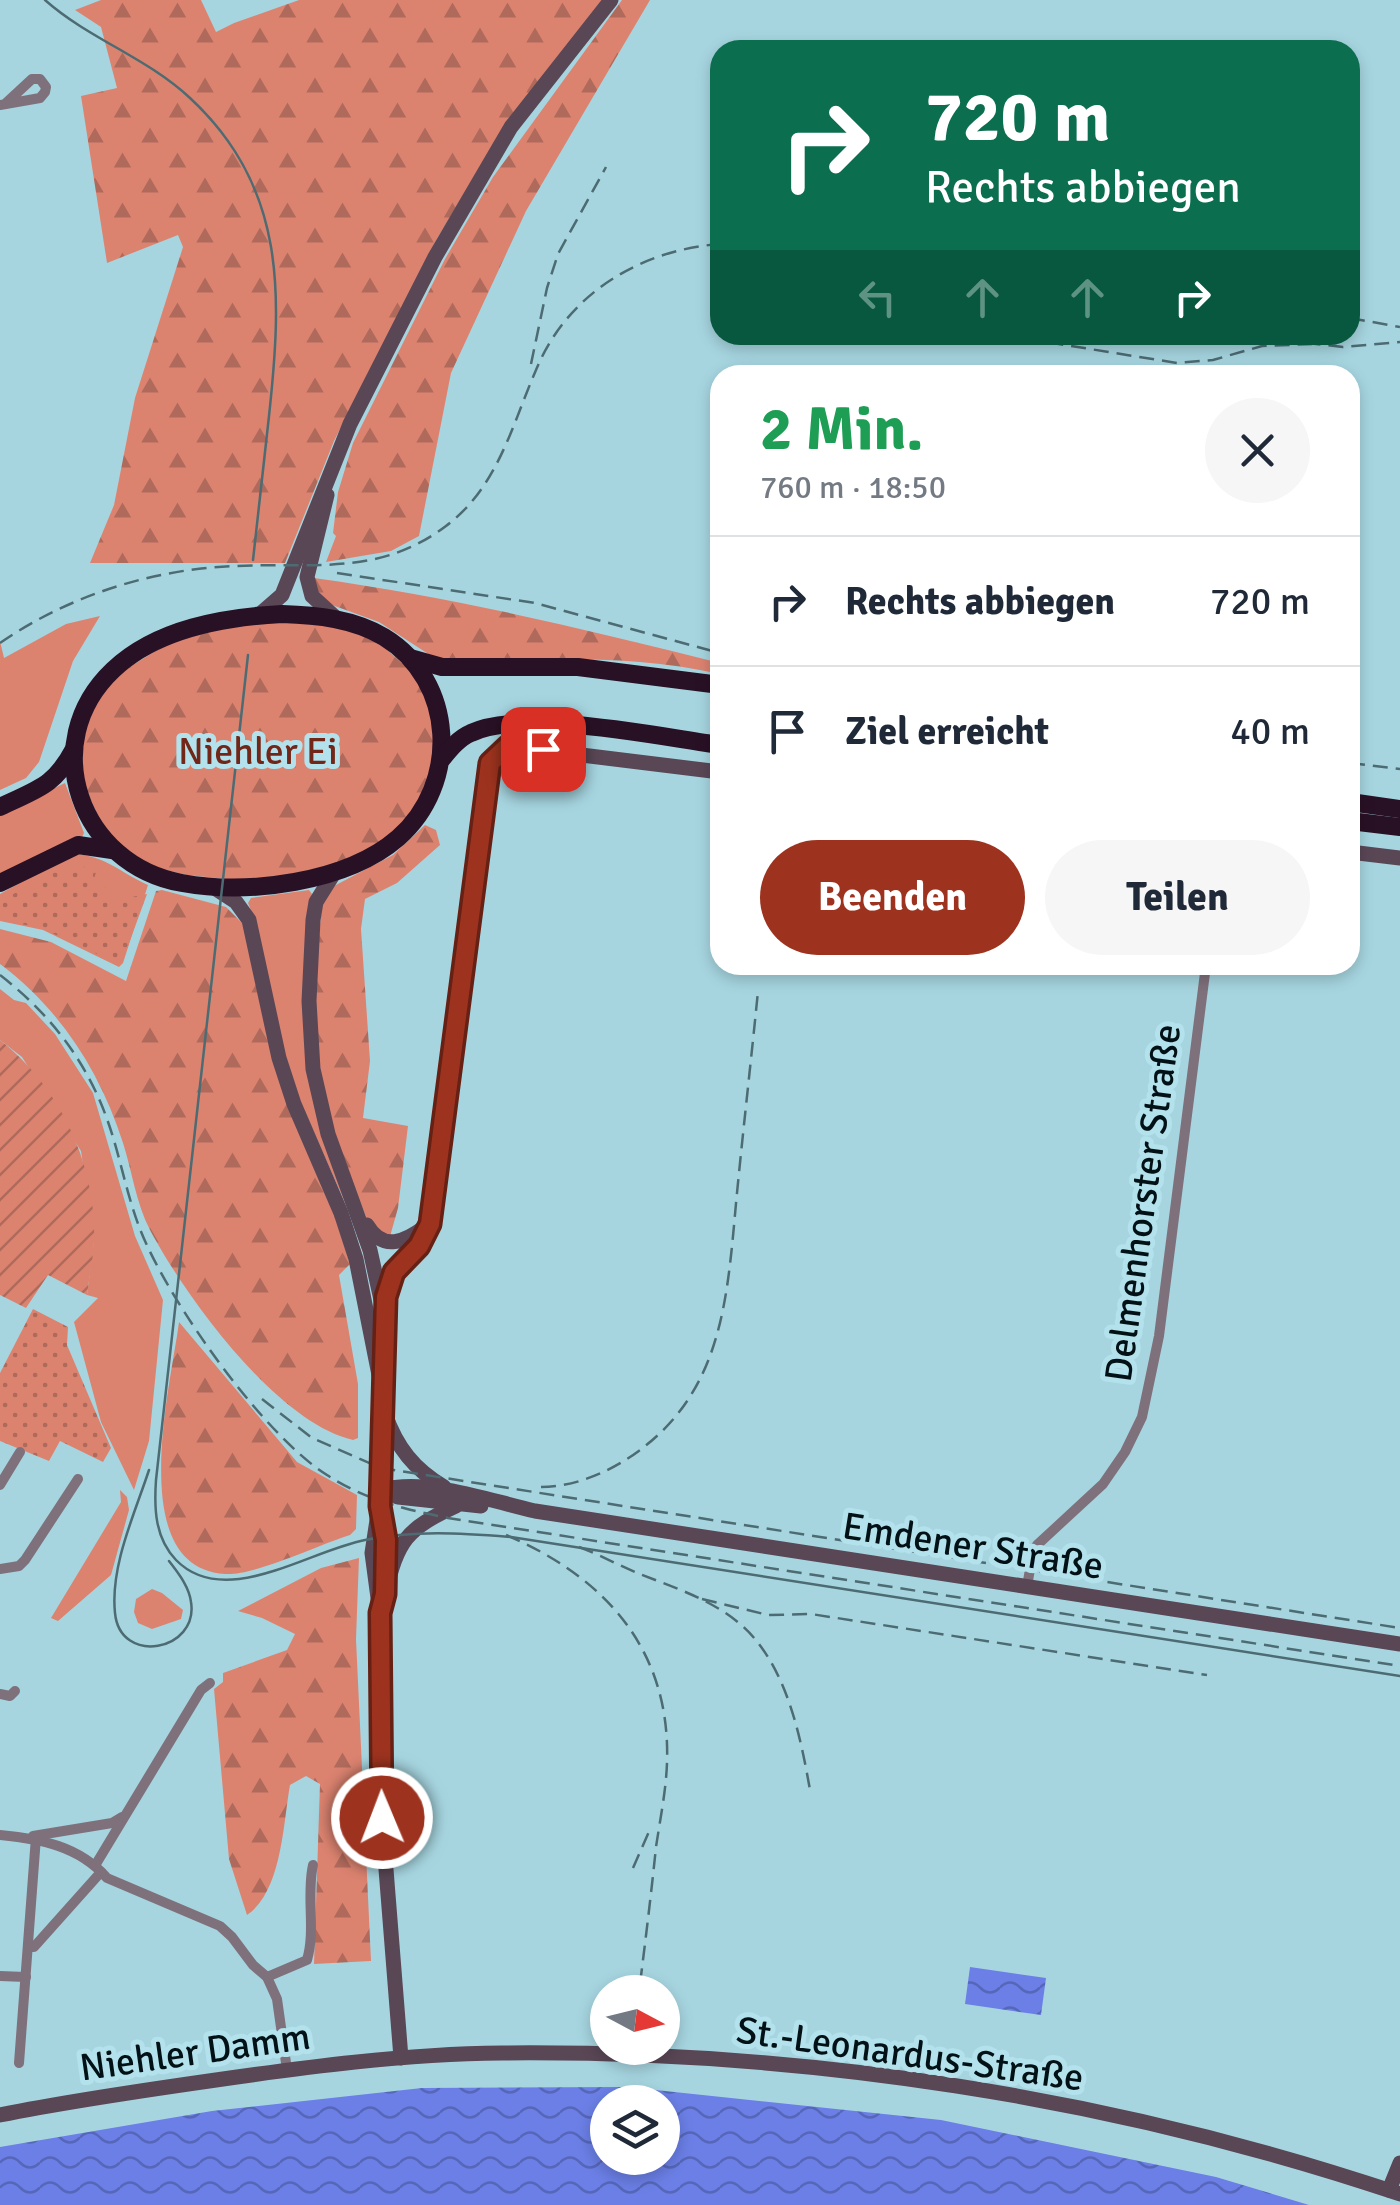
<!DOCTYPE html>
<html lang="de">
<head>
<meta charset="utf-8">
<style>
  body { margin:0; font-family:Signika,sans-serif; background:#f6f6f7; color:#1f2937; height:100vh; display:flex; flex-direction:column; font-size:38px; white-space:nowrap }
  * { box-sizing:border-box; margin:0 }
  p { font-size:32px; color:#747a83 }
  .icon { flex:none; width:55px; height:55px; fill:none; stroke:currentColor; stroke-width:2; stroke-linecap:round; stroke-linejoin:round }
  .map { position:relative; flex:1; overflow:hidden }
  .panel { position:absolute; left:710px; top:365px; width:650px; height:610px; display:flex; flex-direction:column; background:#fff; border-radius:30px; box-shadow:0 5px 15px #0003 }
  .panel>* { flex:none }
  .top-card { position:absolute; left:710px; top:40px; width:650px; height:305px; border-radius:30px; box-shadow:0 5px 15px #0003; background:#0b6e4f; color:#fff; overflow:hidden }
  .needle { width:65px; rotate:97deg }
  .tools { position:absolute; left:590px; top:1975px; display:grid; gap:20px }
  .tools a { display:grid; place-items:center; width:90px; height:90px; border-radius:50%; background:#fff; box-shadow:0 5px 15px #0003; font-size:50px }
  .pin { position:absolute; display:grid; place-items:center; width:85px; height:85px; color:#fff; margin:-42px; border-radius:20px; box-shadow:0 5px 15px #0006 }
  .me { position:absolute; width:110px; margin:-55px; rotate:359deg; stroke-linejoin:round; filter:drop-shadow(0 0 8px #0008) }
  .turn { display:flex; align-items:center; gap:35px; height:210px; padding:0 50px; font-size:45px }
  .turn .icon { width:130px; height:130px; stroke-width:2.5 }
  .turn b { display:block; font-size:70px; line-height:85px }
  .lanes { display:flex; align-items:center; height:95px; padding:0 50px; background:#0003; justify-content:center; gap:50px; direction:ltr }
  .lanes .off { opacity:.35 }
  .round { display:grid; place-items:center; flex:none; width:105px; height:105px; border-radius:52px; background:#f6f6f7 }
  .overview { display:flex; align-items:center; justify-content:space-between; height:170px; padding:0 50px }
  h1 { font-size:60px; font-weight:800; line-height:75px; color:#1e9e55 }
  .button { display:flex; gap:20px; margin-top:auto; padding:20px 50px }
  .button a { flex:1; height:115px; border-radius:60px; background:#9d331f; color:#fff; font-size:40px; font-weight:800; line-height:115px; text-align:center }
  .button a+a { background:#f6f6f7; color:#1f2937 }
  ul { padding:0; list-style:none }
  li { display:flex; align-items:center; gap:30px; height:130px; padding:0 50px; border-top:2px solid #e0e1e3 }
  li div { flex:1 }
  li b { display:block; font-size:38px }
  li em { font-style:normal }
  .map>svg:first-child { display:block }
  .grass { fill:#dc8370 }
  .forest { fill:url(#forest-firs) }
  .park { fill:url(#park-dots) }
  .garden { fill:url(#garden-furrows) }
  .water { fill:url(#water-waves); fill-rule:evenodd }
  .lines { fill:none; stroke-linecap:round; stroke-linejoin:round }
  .street { stroke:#7f717c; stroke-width:10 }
  .secondary { stroke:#5a4756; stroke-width:15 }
  .highway { stroke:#291125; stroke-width:18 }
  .tram { stroke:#4d6b72; stroke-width:2.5 }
  .rail { stroke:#4d6b72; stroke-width:2.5; stroke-dasharray:15 8; stroke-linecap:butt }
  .route-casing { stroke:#662114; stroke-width:25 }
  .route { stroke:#9d331f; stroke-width:18 }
  .labels { text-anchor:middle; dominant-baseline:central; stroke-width:10; stroke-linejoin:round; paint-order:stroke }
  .park-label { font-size:38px; fill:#722617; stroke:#b3e2ed }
  .street-label { font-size:38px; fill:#021115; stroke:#b3e2ed }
</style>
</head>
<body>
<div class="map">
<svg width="1400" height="2205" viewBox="0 0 1400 2205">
  <defs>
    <pattern id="forest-firs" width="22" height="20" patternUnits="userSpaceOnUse" patternTransform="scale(2.5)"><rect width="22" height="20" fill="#dc8370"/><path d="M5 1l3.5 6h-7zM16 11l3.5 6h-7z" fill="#b06a5b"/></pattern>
    <pattern id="park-dots" width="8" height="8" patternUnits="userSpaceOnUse" patternTransform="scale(2.5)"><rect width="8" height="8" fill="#dc8370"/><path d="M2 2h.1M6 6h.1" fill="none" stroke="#b06a5b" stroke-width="1.8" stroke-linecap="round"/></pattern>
    <pattern id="garden-furrows" width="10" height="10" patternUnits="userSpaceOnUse" patternTransform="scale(2.5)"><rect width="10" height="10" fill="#dc8370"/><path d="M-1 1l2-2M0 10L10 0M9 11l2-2" fill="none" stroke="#b06a5b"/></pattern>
    <pattern id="water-waves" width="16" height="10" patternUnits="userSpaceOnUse" patternTransform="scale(2.5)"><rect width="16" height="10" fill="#6b7fe6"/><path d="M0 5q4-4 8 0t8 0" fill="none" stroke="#5667b9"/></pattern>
  </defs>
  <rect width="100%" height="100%" fill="#a6d5e0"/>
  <g class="grass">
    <path d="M 100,616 L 73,661 L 39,762 L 26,778 L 0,790 L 0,641 L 4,658 L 66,624 Z"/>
    <path d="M 65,783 L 84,833 L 82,837 L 0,879 L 0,814 Z"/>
    <path d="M 73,853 C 109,858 116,870 148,885 L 123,963 L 119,967 L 43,930 L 0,921 L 0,894 Z"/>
    <path d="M 309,890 L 312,894 L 308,907 L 364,1256 L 351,1216 L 289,1076 L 255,920 L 248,903 L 251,898 Z"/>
    <path d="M 0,989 L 14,1000 L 26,1003 L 55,1034 L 93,1093 L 135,1236 L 163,1300 L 149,1441 L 134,1490 L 101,1422 L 74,1322 L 98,1298 L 87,1295 L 94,1240 L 81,1151 L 22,1057 L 0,1040 Z"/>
    <path d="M 120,1490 L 127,1497 L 129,1510 L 111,1575 L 58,1621 L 51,1618 L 121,1502 Z"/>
    <path d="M 152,1589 L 162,1593 L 183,1610 L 181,1619 L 152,1629 L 138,1623 L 134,1612 L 136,1599 Z"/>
  </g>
  <g class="forest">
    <path d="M 101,0 L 201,0 L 216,32 L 234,23 L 299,0 L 602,0 L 487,156 L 438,237 L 334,441 L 285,563 L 90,563 L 114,505 L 135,398 L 183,247 L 178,235 L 107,263 L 81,96 L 117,88 L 101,27 L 75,10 Z"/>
    <path d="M 622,0 L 650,0 L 526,211 L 451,373 L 419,536 L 391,551 L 326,562 L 336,536 L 333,533 L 338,492 L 353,443 L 445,259 L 493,177 Z"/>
    <path d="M 314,578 C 452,597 585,629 720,663 L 720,674 C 632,654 542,659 453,661 L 433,657 L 379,622 L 332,605 L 318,592 Z"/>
    <path d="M 305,621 L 372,636 L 404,665 L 406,663 L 433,709 L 433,774 L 405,823 L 369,850 L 321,869 L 255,882 L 187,875 L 141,864 L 105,833 L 81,777 L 85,722 L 116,675 L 169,643 L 223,626 Z"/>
    <path d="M 425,825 L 436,830 L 440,845 L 397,883 L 365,899 L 361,929 L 370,1061 L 363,1118 L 408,1126 L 398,1208 L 389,1240 L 369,1224 L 337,1145 L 316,1056 L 317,954 L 322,905 L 334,886 L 393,855 Z"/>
    <path d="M 162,890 L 226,907 L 245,926 L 350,1264 L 339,1275 L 358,1384 L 358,1438 L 353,1440 C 277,1423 185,1296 150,1230 C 136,1203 132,1171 123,1143 C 100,1071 60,1009 0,964 L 0,929 L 51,942 L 126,981 L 156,891 Z"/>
    <path d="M 179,1322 L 297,1462 L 357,1495 L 356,1529 L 350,1535 C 318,1545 254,1576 225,1574 C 124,1568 171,1385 179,1322 Z"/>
    <path d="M 359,1558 L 356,1639 L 371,1961 L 314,1964 L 320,1784 L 306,1776 L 290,1785 C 283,1824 282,1891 247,1915 L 229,1859 L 214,1689 L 223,1682 L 223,1673 L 287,1650 L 295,1634 L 262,1618 L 238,1611 L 321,1568 Z"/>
  </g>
  <g class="park">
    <path d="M 80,865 L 96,872 L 93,883 L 95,887 L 105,887 L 116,900 L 147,894 L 121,965 L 41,928 L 0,920 L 0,901 L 57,871 Z"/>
    <path d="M 33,1309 L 68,1327 L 67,1345 L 111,1448 L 103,1462 L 60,1441 L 49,1461 L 0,1441 L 0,1373 Z"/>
  </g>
  <path class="garden" d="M 0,1040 C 60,1087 97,1165 94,1242 C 93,1260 89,1278 87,1295 L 48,1275 L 26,1308 L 0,1295 Z"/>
  <g class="water">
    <path d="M 970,1967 L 1046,1978 L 1041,2015 L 965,2004 Z"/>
    <path d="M 627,2087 L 941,2120 L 1216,2177 L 1309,2205 L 0,2205 L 0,2147 L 212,2111 L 422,2088 ZM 608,2102 L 662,2102 L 662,2158 L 608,2158 Z"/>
  </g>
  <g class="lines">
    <g class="street">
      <path d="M 0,105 L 40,98 L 45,92 L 46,87 L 40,79 L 32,79 L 5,104"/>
      <path d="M 0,1485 L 20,1452"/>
      <path d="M 0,1569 L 19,1566 L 25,1560 L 78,1479"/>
      <path d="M 1027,1587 L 1033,1551 L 1037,1545 L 1103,1484 L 1125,1452 L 1142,1417 L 1159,1336 L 1206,965"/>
      <path d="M 0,1694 L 10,1696 L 15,1691"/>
      <path d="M 0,1835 C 41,1839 79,1846 107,1878 L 220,1926 L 232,1937 L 253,1965 L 267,1977 L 277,1999 L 287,2070"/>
      <path d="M 33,1836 L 112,1823 L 122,1817"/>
      <path d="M 96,1864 L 201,1690 L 210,1683"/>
      <path d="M 28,1947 L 34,1947 L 101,1872"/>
      <path d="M 0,1976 L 26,1977"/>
      <path d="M 267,1977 L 307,1960 C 316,1929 306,1896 313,1865"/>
      <path d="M 19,2063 L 36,1837"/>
    </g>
    <g class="secondary">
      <path d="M 327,495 L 307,577 L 312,596 L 336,618"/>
      <path d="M 259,615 L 282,595 L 350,424 L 435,257 L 511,127 L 611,0"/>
      <path d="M 1350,852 L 1400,858"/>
      <path d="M 336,870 L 316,902 L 313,920 L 309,1001 L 313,1069 L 328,1134 L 370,1250 L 383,1309"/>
      <path d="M 213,887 L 236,902 L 249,920 L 279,1058 L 294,1104 L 341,1213 L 356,1259 L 381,1385 L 380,1500 L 372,1553 L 380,1613 L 382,1819 L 401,2058"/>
      <path d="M 367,1225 C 383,1252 405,1242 426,1226"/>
      <path d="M 383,1376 L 386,1297 L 394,1272 L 419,1246 L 430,1224 L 490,763 L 508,746 L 720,772"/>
      <path d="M 385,1414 C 397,1448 414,1469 444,1487"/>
      <path d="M 380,1490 C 430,1478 486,1500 535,1511 L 1400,1644"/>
      <path d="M 381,1490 L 398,1497 L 481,1506"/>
      <path d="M 380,1508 L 385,1524 L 385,1574"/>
      <path d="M 385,1594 C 398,1540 406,1529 456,1506"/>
      <path d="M 0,2115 C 69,2101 139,2091 209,2081 C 306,2067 403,2054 502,2053 C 806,2050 1112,2097 1400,2194"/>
      <path d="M 1389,2190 L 1400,2163"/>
    </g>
    <g class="highway">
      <path d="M 282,614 C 317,615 354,619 384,637 C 456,681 460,784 398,838 C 346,883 247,895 182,883 C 80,865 36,743 113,670 C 157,628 225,617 282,614 Z"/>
      <path d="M 410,658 L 442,667 L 578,667 L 720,685"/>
      <path d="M 442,759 C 450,749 459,738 471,733 C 524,708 660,737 720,745"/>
      <path d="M 1350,802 L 1400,809"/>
      <path d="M 0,807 C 37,789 54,787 74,749"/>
      <path d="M 1350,821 L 1400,827"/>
      <path d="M 0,883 L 78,845 L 112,850"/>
    </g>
    <g class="tram">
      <path d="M 45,0 C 89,39 146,57 190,98 C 287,188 282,295 269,416 C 264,464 258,512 253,560"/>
      <path d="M 248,655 L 156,1480 C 154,1509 155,1538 176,1560 C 225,1610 308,1551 365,1540 C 414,1530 461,1533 511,1537 L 1400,1676"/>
      <path d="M 149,1470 C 135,1513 110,1566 115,1613 C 120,1666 199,1651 191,1602 C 189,1586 178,1573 169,1561"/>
    </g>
    <g class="rail">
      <path d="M 1350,318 L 1400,327"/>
      <path d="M 1003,335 L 1177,363 L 1213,360 L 1262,346 L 1312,344"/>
      <path d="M 1237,335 L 1343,347 L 1400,342"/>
      <path d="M 531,364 L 547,288 L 558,254 L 606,167"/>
      <path d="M 337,573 L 535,603 L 720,653"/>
      <path d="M 0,643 C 68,596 152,569 235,566 C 313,562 378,577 446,526 C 498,487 512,425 536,370 C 567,294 640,250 720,244"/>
      <path d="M 1350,763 L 1400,769"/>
      <path d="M 0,975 C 49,1013 86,1060 107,1119 C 120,1155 126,1193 140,1229 C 167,1299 263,1435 327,1475 C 363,1499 407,1510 448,1518 L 1400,1666"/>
      <path d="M 262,1399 L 312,1438 L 381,1468 L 1400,1628"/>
      <path d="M 541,1487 C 571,1487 602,1475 627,1459 C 731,1392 727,1284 739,1173 C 745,1113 752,1052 758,991"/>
      <path d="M 506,1535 C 605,1577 671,1650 667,1763 C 666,1791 660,1820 656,1847 C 651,1896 645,1944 639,1992"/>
      <path d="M 579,1547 C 598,1554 616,1564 635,1572 C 677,1589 725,1603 755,1639 C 789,1680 801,1739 810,1790"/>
      <path d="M 702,1599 L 768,1615 L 811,1614 L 1207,1675"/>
      <path d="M 633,1868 L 651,1827"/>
    </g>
  </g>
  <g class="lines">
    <g class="route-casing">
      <path id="route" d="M 382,1818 L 380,1613 L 385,1594 L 386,1540 L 380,1506 L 386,1297 L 394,1272 L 419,1246 L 430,1224 L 490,763 L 508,746 L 543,749"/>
    </g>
    <use href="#route" class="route"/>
  </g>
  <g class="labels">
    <g class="park-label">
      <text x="258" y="751">Niehler Ei</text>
    </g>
    <g class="street-label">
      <text transform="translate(1143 1203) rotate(-82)">Delmenhorster Straße</text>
      <text transform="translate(973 1546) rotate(9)">Emdener Straße</text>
      <text transform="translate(195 2052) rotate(-8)">Niehler Damm</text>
      <text transform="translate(910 2054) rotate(8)">St.-Leonardus-Straße</text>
    </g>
  </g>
</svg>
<div class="tools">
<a><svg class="needle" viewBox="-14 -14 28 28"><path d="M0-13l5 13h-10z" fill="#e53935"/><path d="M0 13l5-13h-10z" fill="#747a83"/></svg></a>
<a><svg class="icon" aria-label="layers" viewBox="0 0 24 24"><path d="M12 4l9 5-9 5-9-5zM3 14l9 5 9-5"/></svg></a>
</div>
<div class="pin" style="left:543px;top:749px;background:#d93025"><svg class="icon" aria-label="arrive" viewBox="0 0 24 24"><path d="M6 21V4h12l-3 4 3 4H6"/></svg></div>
<svg class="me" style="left:382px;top:1818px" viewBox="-20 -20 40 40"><circle r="17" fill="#9d331f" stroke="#fff" stroke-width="3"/><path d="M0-11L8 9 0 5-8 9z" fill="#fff"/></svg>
<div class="top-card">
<div class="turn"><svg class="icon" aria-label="right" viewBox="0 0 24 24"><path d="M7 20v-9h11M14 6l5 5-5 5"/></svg><div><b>720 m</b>Rechts abbiegen</div></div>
<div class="lanes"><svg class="icon off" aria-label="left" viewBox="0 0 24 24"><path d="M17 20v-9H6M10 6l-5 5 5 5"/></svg><svg class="icon off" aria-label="ahead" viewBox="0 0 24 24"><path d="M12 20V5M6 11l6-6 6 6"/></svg><svg class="icon off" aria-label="ahead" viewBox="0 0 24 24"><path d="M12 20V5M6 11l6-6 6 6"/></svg><svg class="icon" aria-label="right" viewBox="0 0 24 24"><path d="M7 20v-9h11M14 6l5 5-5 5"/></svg></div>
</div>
<section class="panel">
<div class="overview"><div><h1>2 Min.</h1><p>760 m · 18:50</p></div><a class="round"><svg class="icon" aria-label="close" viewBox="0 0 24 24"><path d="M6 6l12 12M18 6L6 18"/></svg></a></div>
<ul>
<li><svg class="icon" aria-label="right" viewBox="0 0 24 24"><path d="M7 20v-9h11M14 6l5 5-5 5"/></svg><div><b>Rechts abbiegen</b></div><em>720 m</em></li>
<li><svg class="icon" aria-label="arrive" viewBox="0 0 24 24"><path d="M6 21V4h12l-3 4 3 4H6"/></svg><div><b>Ziel erreicht</b></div><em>40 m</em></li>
</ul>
<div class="button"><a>Beenden</a><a>Teilen</a></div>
</section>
</div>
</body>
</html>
